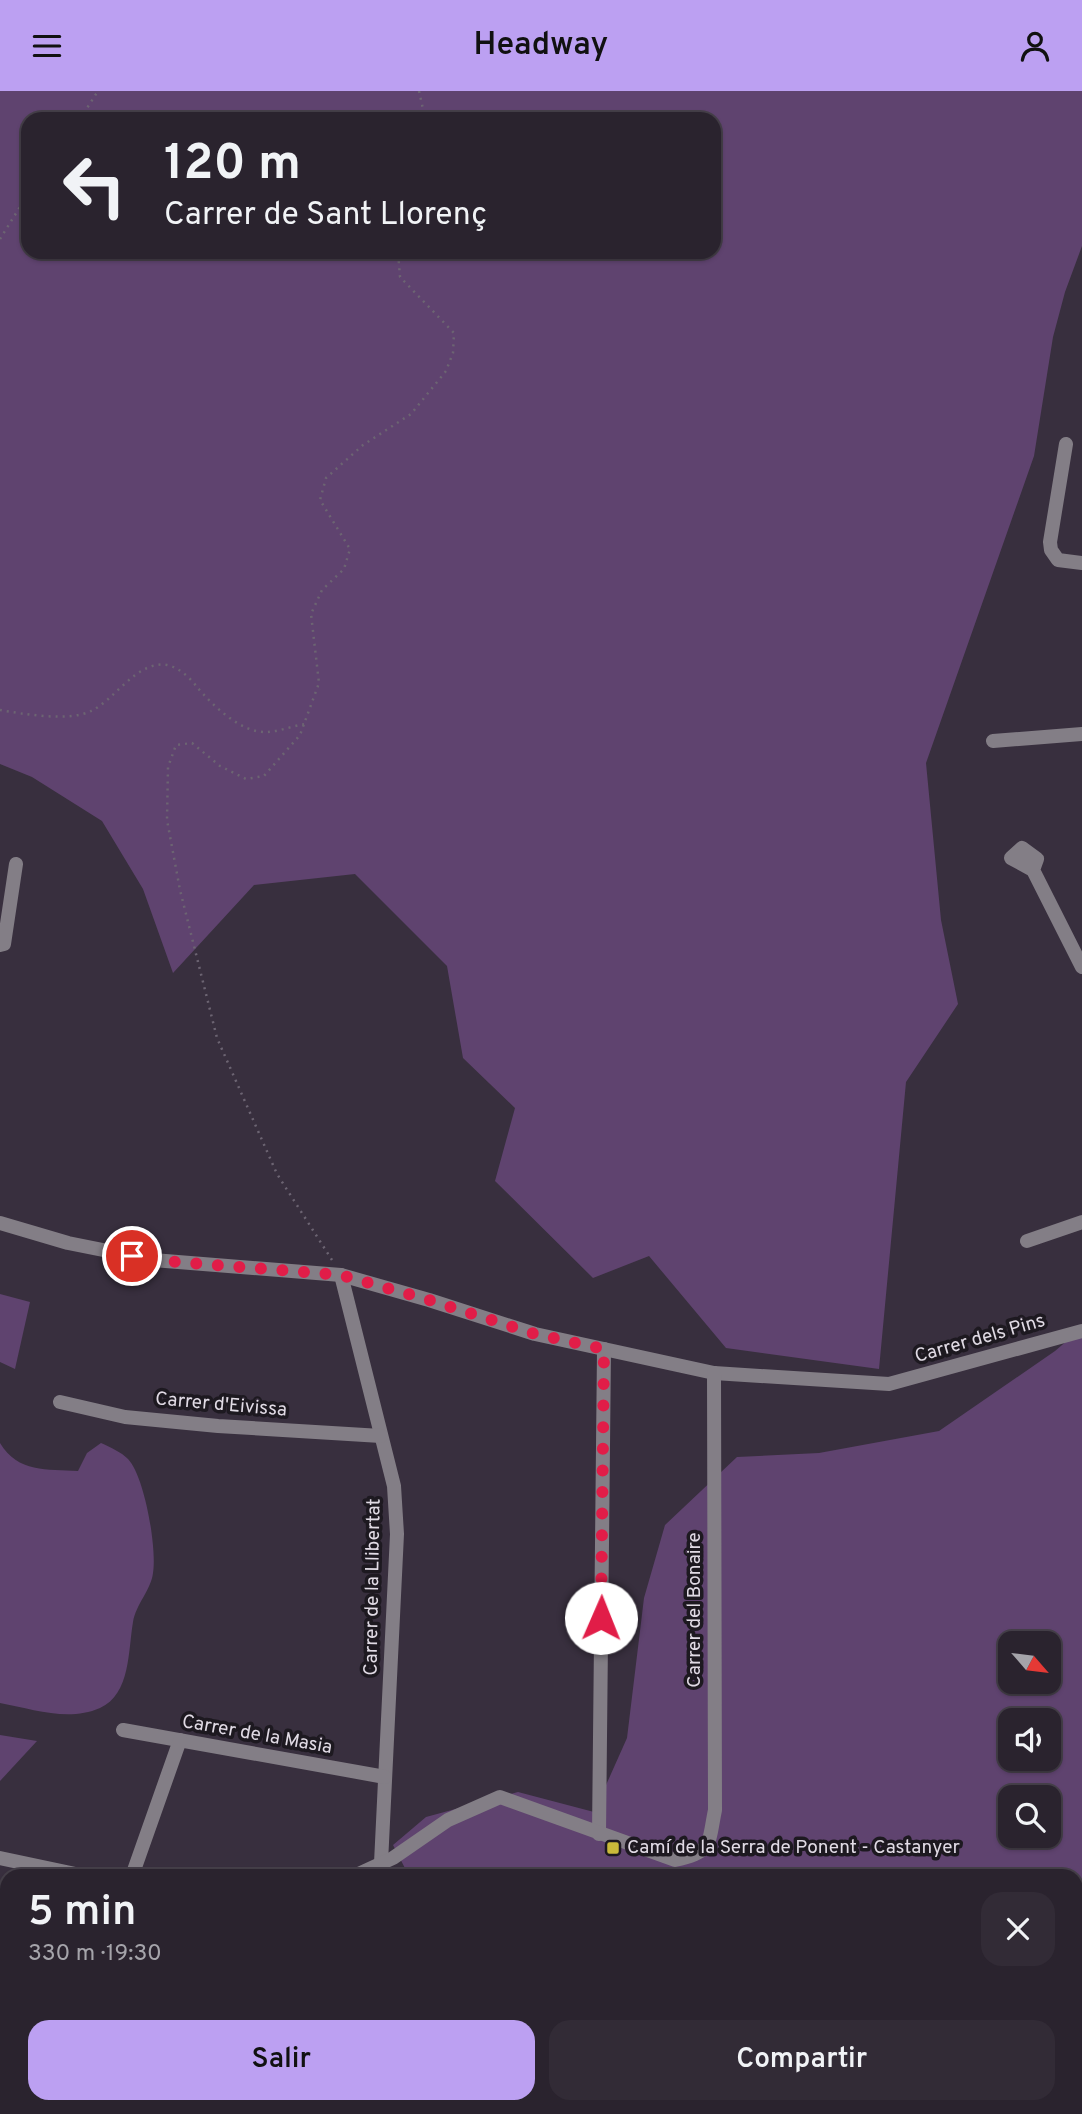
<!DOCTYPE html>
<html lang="es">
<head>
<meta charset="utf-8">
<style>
  body { margin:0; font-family:Overpass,sans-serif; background:#322b36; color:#f1f3f6; height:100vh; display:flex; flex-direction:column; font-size:26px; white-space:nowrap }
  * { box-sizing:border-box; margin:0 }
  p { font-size:23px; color:#a5a4aa }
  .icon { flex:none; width:38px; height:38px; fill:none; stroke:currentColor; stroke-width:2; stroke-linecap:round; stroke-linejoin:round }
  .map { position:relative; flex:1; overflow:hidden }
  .sheet { position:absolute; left:0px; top:1778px; width:1083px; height:245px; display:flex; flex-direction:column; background:#2a232e; border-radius:21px 21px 0 0; box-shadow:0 2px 5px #0004,0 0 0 2px #46404a }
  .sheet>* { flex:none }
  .hud { position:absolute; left:21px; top:21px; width:700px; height:147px; border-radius:21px; box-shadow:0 2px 5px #0004,0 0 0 2px #46404a; background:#2a232e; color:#f1f3f6; overflow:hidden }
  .needle { width:46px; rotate:118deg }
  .controls { position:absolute; left:998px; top:1540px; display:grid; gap:14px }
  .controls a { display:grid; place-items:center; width:63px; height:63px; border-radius:14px; background:#2a232e; box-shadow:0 2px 5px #0004,0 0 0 2px #46404a; font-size:35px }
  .pin { position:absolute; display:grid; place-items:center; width:60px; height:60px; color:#fff; margin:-30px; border:4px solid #fff; border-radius:50%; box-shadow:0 2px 7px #0007 }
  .me { position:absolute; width:77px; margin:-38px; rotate:1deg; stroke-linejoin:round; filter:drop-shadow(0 0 5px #0008) }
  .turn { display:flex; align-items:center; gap:24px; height:147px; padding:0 28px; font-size:32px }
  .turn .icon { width:91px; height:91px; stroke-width:2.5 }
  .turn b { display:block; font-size:49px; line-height:60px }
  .round { display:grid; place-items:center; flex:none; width:74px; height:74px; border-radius:21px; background:#322b36 }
  .overview { display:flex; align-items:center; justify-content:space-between; height:119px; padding:0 28px }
  h1 { font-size:42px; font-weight:600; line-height:52px }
  .action { display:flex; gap:14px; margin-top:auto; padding:14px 28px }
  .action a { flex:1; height:80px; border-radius:21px; background:#bca0f2; color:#111; font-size:28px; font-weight:600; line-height:80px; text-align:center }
  .action a+a { background:#322b36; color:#f1f3f6 }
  header { display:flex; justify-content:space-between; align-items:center; height:91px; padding:0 28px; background:#bca0f2; color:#111; font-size:32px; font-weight:600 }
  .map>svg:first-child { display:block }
  .green { fill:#5f436f; fill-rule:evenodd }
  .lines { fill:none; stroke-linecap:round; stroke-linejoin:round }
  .path { stroke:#6c6472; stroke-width:2.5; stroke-dasharray:2 5; stroke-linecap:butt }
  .minor { stroke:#837e86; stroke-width:14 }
  .route { stroke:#e11d48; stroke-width:12; stroke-dasharray:0 21.6 }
  .poi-dot { fill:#caba3a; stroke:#1d1920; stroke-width:2.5 }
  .labels { text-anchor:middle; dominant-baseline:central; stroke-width:7; stroke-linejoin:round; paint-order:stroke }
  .street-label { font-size:19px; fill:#e1dbe5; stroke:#1d1920 }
  .poi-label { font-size:19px; fill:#e1dbe5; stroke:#1d1920; text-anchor:start }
</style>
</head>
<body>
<header><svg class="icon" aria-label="menu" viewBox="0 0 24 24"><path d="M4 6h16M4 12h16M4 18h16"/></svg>Headway<svg class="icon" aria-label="person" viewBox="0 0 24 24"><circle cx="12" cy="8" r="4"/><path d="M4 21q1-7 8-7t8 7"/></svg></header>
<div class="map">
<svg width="1082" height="2023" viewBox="0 0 1082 2023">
  <rect width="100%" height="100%" fill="#382f3e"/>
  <g class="green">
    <path d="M 0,0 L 1082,0 L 1082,155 L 1065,201 L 1053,246 L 1034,365 L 926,672 L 941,829 L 958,913 L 906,991 L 879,1278 L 726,1257 L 649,1165 L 593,1187 L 495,1090 L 515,1017 L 463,967 L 447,875 L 355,783 L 254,794 L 173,882 L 143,798 L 102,730 L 32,686 L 0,673 ZM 714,28 L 714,161 L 28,161 L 28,28 Z"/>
    <path d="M 0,1203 L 30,1211 L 15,1278 L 0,1271 Z"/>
    <path d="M 1082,1237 L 1082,1934 L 1076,1938 L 1076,1785 L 409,1785 L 393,1754 L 426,1726 L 518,1701 L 594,1721 L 627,1647 L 644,1507 L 665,1434 L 737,1366 L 819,1362 L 939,1340 L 1055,1260 ZM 1010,1552 L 1048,1552 L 1048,1591 L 1010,1591 ZM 1010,1629 L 1048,1629 L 1048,1668 L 1010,1668 ZM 1010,1706 L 1048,1706 L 1048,1745 L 1010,1745 Z"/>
    <path d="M 0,1352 C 18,1382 47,1378 78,1380 L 87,1362 L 101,1352 C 110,1356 121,1361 128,1368 C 145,1386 157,1458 153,1482 C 151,1499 136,1513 133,1531 C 128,1559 131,1603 100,1617 C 68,1631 33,1618 0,1612 Z"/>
    <path d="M 0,1644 L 37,1650 L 0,1690 Z"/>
    <path d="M 0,1989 L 7,1992 L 7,2016 L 72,2016 L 91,2023 L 0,2023 Z"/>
    <path d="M 517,2016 L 857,2016 L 811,2023 L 527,2023 Z"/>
  </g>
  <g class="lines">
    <g class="path">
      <path d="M 419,0 L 423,18 L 422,28"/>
      <path d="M 80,28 L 98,0"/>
      <path d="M 0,148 L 28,103"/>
      <path d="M 0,619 C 23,623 69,631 91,620 C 115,609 137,569 167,574 C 180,577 190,587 197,596 C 212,614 242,643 268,641 C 280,640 293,635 305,633"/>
      <path d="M 332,1169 L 277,1083 L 217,947 L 180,799 L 167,729 L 168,676 L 176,654 L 192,652 L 220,675 L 246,688 L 264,685 L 300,644 L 319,592 L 311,523 L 322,499 L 344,478 L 350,458 L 320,409 L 326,387 L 363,354 L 411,323 L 446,280 L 453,262 L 454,242 L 400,186 L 398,161"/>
    </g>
    <g class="minor">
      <path d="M 1066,353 L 1050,451 L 1051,459 L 1058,469 L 1082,472"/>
      <path d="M 993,650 L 1082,643"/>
      <path d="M 1033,779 L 1037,768 L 1022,757 L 1011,767 L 1033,779 L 1082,876"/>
      <path d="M 0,854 L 4,853 L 16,773"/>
      <path d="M 0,1132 L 68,1152 L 153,1169 L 341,1184 L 429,1209 L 535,1243 L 714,1282 L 889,1293 L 1082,1240"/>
      <path d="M 1027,1150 L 1082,1131"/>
      <path d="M 341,1184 L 394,1395 L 397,1443 L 381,1772"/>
      <path d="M 60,1311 L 125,1326 L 218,1335 L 381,1345"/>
      <path d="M 123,1639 L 385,1686"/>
      <path d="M 599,1743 L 604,1258"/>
      <path d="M 0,1767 L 85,1785"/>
      <path d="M 132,1785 L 180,1649"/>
      <path d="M 354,1785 L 393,1767 L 448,1729 L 500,1706 L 675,1769 C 713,1761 708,1753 715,1719 L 714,1282"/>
      <path d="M 0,1871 L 7,1873"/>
      <path d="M 117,2023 L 122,2016"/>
    </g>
  </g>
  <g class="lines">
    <path class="route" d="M 132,1165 L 153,1169 L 341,1184 L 429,1209 L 535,1243 L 604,1258 L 601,1527"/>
  </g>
  <rect class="poi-dot" x="606" y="1750" width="14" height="14" rx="3.5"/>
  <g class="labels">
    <g class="street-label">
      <text transform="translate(980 1248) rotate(-16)">Carrer dels Pins</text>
      <text transform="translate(221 1314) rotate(5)">Carrer d'Eivissa</text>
      <text transform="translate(373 1496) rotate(-89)">Carrer de la Llibertat</text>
      <text transform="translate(695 1519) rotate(-90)">Carrer del Bonaire</text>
      <text transform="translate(257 1644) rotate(10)">Carrer de la Masia</text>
    </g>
    <g class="poi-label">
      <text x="627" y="1757">Camí de la Serra de Ponent - Castanyer</text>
    </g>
  </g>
</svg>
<div class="controls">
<a><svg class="needle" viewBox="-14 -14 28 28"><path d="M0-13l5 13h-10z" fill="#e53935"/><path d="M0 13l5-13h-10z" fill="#a5a4aa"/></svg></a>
<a><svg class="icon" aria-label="sound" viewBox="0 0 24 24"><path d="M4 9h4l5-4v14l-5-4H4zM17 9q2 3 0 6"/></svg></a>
<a><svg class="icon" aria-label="search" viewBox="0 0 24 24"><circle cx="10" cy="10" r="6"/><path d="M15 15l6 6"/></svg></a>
</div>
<div class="pin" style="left:132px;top:1165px;background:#d93025"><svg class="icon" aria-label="arrive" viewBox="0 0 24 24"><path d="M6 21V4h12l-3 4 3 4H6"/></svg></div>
<svg class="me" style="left:601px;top:1527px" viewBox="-20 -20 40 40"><circle r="19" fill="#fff"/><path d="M0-13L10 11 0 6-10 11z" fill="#e11d48"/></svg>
<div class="hud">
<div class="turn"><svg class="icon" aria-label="left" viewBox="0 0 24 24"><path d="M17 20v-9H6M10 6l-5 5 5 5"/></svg><div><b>120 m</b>Carrer de Sant Llorenç</div></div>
</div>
<section class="sheet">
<div class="overview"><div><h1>5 min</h1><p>330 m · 19:30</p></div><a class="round"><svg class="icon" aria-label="close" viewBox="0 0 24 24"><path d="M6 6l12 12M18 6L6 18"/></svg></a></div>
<div class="action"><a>Salir</a><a>Compartir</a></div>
</section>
</div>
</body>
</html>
